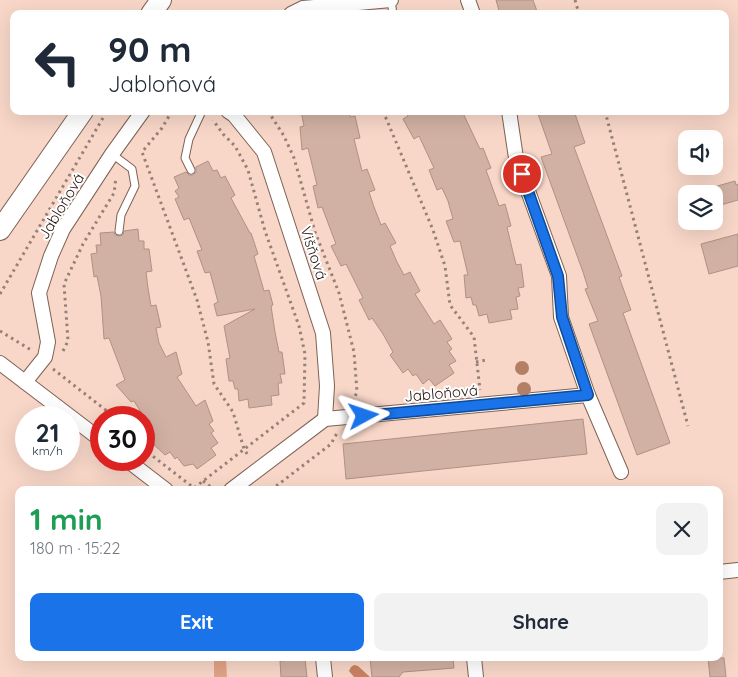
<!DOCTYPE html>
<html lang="en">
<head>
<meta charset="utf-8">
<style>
  body { margin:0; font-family:Quicksand,sans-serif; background:#f2f2f3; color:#1f2937; height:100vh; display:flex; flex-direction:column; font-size:19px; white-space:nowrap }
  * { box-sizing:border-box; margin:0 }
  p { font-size:16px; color:#747a83 }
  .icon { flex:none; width:28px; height:28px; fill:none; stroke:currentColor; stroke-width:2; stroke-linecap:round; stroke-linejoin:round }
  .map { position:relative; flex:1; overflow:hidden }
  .sheet { position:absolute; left:15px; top:486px; width:708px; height:175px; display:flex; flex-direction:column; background:#fff; border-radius:10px; box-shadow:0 5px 20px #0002 }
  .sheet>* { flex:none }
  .top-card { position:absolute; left:10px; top:10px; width:719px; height:105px; border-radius:10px; box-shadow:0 5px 20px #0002; background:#fff; color:#1f2937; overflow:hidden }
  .controls { position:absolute; left:678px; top:130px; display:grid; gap:10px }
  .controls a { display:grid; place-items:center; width:45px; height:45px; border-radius:10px; background:#fff; box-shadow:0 5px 20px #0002; font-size:25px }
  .speed { position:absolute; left:15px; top:406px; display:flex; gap:10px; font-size:25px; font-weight:700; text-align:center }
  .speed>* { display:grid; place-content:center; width:65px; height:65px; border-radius:50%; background:#fff; box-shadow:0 5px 20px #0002; line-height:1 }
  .speed small { font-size:12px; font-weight:400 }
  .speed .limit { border:8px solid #d22; background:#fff; color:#111 }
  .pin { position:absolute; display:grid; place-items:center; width:42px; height:42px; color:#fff; margin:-21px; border:2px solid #fff; border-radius:50%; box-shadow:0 1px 5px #0007 }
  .me { position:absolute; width:55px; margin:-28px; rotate:85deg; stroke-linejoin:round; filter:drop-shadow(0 0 4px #0008) }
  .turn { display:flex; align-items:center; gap:18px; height:105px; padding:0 15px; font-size:22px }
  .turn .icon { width:65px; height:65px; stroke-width:2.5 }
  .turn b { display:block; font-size:35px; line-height:42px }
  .round { display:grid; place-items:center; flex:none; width:52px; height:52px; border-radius:10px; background:#f2f2f3 }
  .summary { display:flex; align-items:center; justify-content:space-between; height:85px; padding:0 15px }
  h1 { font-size:30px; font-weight:700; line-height:38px; color:#1e9e55 }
  .button { display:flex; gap:10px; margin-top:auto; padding:10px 15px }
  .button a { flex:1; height:58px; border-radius:10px; background:#1a73e8; color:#fff; font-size:20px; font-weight:700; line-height:58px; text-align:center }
  .button a+a { background:#f2f2f3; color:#1f2937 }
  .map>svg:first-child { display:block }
  .grass { fill:url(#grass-tufts) }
  .water { fill:#ca8362 }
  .building { fill:#d1b1a3; stroke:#b09184 }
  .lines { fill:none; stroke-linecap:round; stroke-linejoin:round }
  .lane-casing { stroke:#7e6255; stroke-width:9 }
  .street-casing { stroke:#7e6255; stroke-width:16 }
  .secondary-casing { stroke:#7e6255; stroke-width:22 }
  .path { stroke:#978076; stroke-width:3; stroke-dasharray:2.5 4; stroke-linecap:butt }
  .lane { stroke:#fff; stroke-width:7 }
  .street { stroke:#fff; stroke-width:14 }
  .secondary { stroke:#fff; stroke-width:20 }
  .tree { fill:#b38066 }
  .route-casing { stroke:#114b97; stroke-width:12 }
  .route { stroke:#1a73e8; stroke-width:9 }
  .labels { text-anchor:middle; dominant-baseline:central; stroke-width:4; stroke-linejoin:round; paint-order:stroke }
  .street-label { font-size:15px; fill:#221712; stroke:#fff }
</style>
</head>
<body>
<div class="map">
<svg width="738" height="677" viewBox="0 0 738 677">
  <defs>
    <pattern id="grass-tufts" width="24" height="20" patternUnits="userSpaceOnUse" patternTransform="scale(1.25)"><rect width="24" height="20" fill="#e3a386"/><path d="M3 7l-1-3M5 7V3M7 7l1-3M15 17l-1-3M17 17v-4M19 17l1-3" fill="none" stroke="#c28c73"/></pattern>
  </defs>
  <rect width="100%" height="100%" fill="#f8d7c8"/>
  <path class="grass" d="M 214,658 L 226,658 L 227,677 L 214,677 Z"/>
  <path class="water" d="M 354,665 L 358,666 L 370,677 L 354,677 L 349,671 L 351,667 Z"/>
  <g class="building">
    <path d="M 496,0 L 533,0 L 538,14 L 500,14 Z"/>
    <path d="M 301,111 L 349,111 L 350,117 L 355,116 L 360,138 L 354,139 L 362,171 L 367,169 L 375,190 L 369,192 L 374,207 L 381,225 L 385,223 L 396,243 L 390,246 L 397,262 L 404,275 L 410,272 L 420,291 L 415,294 L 434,324 L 440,320 L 452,339 L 447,342 L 452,349 L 449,351 L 456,361 L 449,365 L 454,373 L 435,386 L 429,379 L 423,384 L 416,374 L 413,376 L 408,369 L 403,373 L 390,355 L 393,352 L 383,334 L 372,318 L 369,320 L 359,300 L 363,298 L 346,264 L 341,266 L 331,246 L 336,244 L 322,207 L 318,208 L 313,186 L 317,185 L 308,148 L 302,150 L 300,127 L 304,126 Z"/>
    <path d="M 406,111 L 462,111 L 480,149 L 483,148 L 491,168 L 486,170 L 499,206 L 505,204 L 511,226 L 507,227 L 516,265 L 521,264 L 524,287 L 518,288 L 520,296 L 516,297 L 518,309 L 510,310 L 512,319 L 489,323 L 487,314 L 479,316 L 476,305 L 473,305 L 471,297 L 466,298 L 464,275 L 468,275 L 460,241 L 454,242 L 446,221 L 453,219 L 448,201 L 442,188 L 437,190 L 429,170 L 434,168 L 419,136 L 414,139 L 403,119 L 408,116 Z"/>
    <path d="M 537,111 L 574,111 L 585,143 L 574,147 L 622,276 L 619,277 L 631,310 L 623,313 L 670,443 L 637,455 L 589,324 L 598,321 L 585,289 L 588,288 L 583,272 L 541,157 L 552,154 Z"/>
    <path d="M 208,161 L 213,171 L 217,170 L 221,178 L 225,176 L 235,195 L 231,198 L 250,233 L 251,233 L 258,254 L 254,256 L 264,291 L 269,290 L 273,305 L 271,306 L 275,332 L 279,352 L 282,352 L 285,374 L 280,374 L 282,383 L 278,383 L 279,395 L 271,396 L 272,405 L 249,408 L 248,399 L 239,401 L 238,389 L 235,389 L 233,381 L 229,381 L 226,359 L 230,358 L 224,326 L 255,309 L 217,316 L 214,304 L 218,302 L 210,272 L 205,273 L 197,251 L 202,250 L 189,218 L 184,220 L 175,199 L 179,197 L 175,191 L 179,188 L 174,177 L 186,172 L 189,175 L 193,175 L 196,172 L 196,167 Z"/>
    <path d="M 735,181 L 736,185 L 738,184 L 738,200 L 714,207 L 714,187 Z"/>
    <path d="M 138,229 L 139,241 L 144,241 L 144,249 L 149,249 L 152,271 L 146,272 L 148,288 L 151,306 L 156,305 L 161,327 L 156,328 L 159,343 L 166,357 L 176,352 L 182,374 L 177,377 L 196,406 L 205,400 L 213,421 L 209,424 L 214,431 L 211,433 L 218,443 L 211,448 L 216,455 L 197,469 L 193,464 L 184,466 L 177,457 L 175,459 L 170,452 L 165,455 L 149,440 L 155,435 L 134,401 L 131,402 L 116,385 L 125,380 L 109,338 L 104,339 L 101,296 L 97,276 L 94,277 L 91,254 L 97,253 L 96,245 L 101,245 L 100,233 L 114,232 L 115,235 L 119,236 L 123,235 L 124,231 Z"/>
    <path d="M 738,234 L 738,266 L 709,274 L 701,244 Z"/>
    <path d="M 583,419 L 587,454 L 346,479 L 343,444 Z"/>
    <path d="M 370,658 L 453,658 L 454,668 L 403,672 L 399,677 L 372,677 Z"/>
    <path d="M 708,658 L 724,658 L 726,677 L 710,677 Z"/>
    <path d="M 305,659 L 307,677 L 281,677 L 280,661 Z"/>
  </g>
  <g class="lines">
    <g class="lane-casing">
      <g id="lane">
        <path d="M 391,0 L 393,14"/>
        <path d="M 112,154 L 132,169 L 135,186 L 121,215 L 119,231"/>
        <path d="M 191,170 L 185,158 L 189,139 L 202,111"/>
      </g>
    </g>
    <g class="street-casing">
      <g id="street">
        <path d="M 468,0 L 473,14"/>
        <path d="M 291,14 L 303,8 L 391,0"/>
        <path d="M 228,111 L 234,115 L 264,152 L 323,333 L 327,386 L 325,419"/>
        <path d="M 509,111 L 516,158 L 559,276 L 561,317 L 588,395 L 621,472"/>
        <path d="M 0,363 L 101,440"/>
        <path d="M 25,382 L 45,357 L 48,342 L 39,293 L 51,256 L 63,229 L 112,154 L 143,111"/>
        <path d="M 127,460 L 166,490"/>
        <path d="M 231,490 L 325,419 L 588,395"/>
        <path d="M 719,572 L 738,570"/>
        <path d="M 323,658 L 325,677"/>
        <path d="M 474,658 L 476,677"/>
      </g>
    </g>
    <g class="secondary-casing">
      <g id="secondary">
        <path d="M 151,14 L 161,0"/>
        <path d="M 0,230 L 83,111"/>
      </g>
    </g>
    <g class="path">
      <path d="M 575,0 L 579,14"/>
      <path d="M 172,111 L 162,128 L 142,152 L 197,300 L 208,342 L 214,384 L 233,412 L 244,449 L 249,457"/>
      <path d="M 268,111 L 284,136 L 294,158 L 315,232 L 339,293 L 354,352 L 357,392 L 353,401"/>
      <path d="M 383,111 L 433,230 L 445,266 L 450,305 L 474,337 L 480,390"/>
      <path d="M 605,111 L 688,426"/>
      <path d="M 0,294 L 107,111"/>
      <path d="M 0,331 L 31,350"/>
      <path d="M 63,351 L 68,341 L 64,284 L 83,244 L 114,193 L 116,177"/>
      <path d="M 476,362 L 486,360"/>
      <path d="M 53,369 L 116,418"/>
      <path d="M 144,440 L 148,445 L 150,454 L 194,488 L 304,403 L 305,354 L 299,326 L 265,231 L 248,170 L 235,146 L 223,134 L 213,120"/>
      <path d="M 203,481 L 215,490"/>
      <path d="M 271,490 L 331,444 L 337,433"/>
    </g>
    <use href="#lane" class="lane"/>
    <use href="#street" class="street"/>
    <use href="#secondary" class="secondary"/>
  </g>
  <g class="tree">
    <circle cx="522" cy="368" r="7"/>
    <circle cx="524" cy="389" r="7"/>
  </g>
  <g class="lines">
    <g class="route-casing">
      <path id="route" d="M 364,416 L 588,395 L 562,317 L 558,276 L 522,174"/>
    </g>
    <use href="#route" class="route"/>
  </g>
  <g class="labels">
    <g class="street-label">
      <text transform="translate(61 206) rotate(-59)">Jabloňová</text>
      <text transform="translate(314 253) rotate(72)">Višňová</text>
      <text transform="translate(441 393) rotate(-5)">Jabloňová</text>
    </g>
  </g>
</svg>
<div class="controls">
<a><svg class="icon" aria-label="sound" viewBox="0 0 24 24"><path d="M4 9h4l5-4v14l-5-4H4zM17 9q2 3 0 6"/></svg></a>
<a><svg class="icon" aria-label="layers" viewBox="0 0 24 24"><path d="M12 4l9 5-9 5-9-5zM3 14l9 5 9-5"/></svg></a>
</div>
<div class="speed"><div>21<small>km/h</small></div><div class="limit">30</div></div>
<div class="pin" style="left:522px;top:174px;background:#d93025"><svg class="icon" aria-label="arrive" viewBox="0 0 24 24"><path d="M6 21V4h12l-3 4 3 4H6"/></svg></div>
<svg class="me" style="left:364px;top:416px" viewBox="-20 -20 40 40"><path d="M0-17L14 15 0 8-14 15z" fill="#1a73e8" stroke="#fff" stroke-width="4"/></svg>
<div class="top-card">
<div class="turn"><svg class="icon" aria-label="left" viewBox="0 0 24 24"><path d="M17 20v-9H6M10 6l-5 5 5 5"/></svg><div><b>90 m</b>Jabloňová</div></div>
</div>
<section class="sheet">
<div class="summary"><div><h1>1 min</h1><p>180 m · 15:22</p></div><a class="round"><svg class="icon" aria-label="close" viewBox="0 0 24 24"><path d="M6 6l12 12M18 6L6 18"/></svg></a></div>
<div class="button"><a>Exit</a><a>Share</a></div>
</section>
</div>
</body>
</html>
